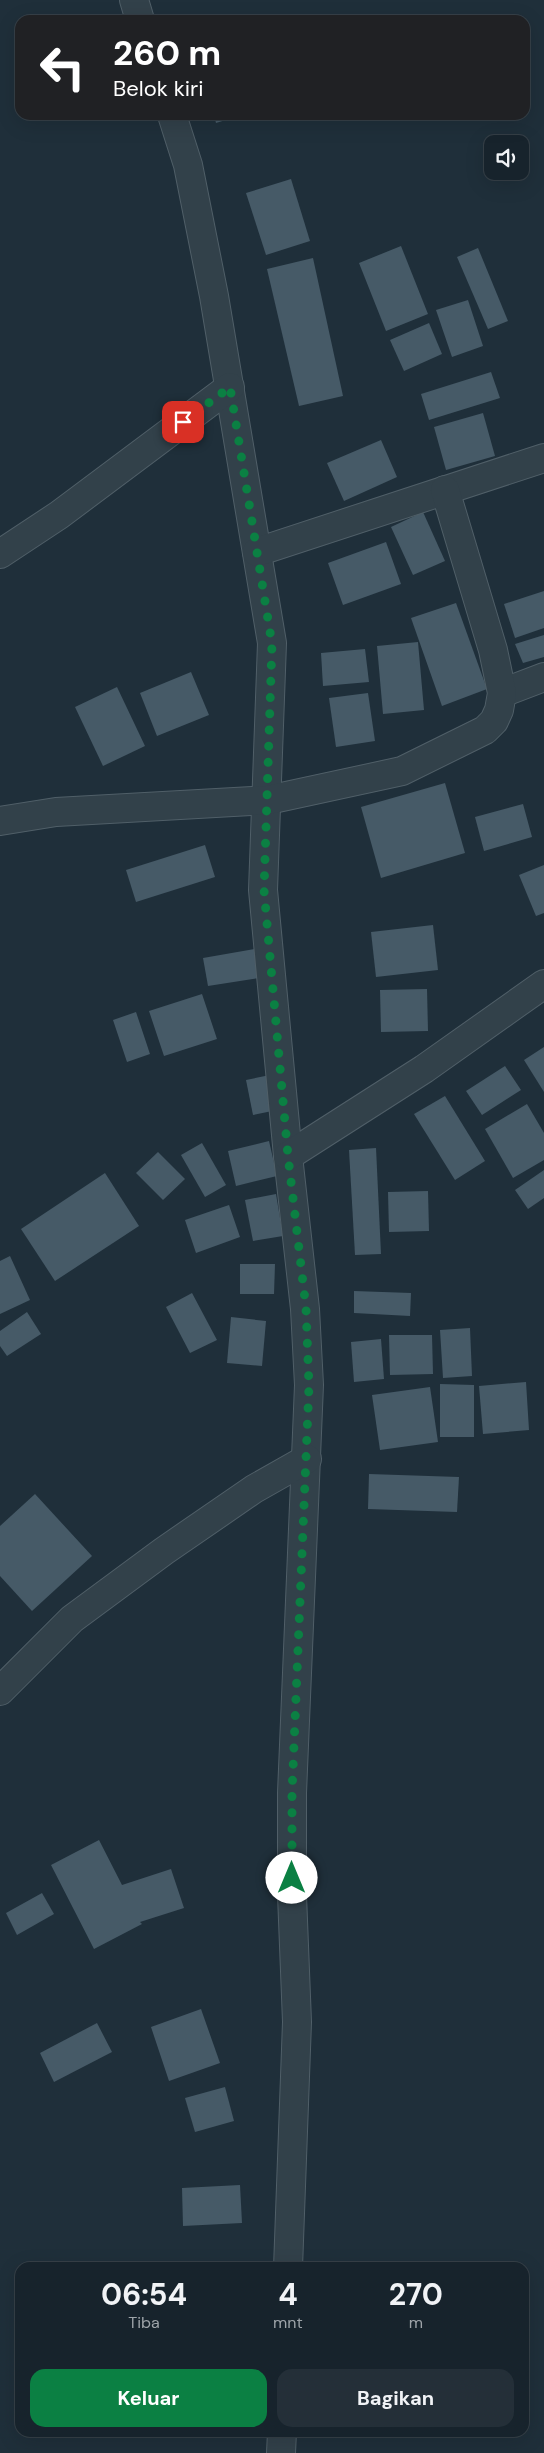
<!DOCTYPE html>
<html lang="id">
<head>
<meta charset="utf-8">
<style>
  body { margin:0; font-family:"DM Sans",sans-serif; background:#242f38; color:#f1f3f6; height:100vh; display:flex; flex-direction:column; font-size:19px; white-space:nowrap }
  * { box-sizing:border-box; margin:0 }
  p { font-size:16px; color:#9ea4a9 }
  .icon { flex:none; width:28px; height:28px; fill:none; stroke:currentColor; stroke-width:2; stroke-linecap:round; stroke-linejoin:round }
  .map { position:relative; flex:1; overflow:hidden }
  .sheet { position:absolute; left:15px; top:2262px; width:514px; height:175px; display:flex; flex-direction:column; background:#17232c; border-radius:15px; box-shadow:0 5px 20px #0002,0 0 0 1px #364048 }
  .sheet>* { flex:none }
  .banner { position:absolute; left:15px; top:15px; width:515px; height:105px; border-radius:15px; box-shadow:0 5px 20px #0002,0 0 0 1px #364048; background:#202124; color:#fff; overflow:hidden }
  .controls { position:absolute; left:484px; top:135px; display:grid; gap:10px }
  .controls a { display:grid; place-items:center; width:45px; height:45px; border-radius:10px; background:#17232c; box-shadow:0 5px 20px #0002,0 0 0 1px #364048; font-size:25px }
  .pin { position:absolute; display:grid; place-items:center; width:42px; height:42px; color:#fff; margin:-21px; border-radius:10px; box-shadow:0 2px 8px #0006 }
  .me { position:absolute; width:55px; margin:-28px; rotate:0deg; stroke-linejoin:round; filter:drop-shadow(0 0 4px #0008) }
  .turn { display:flex; align-items:center; gap:18px; height:105px; padding:0 15px; font-size:22px }
  .turn .icon { width:65px; height:65px; stroke-width:2.5 }
  .turn b { display:block; font-size:35px; line-height:42px }
  .eta { display:flex; justify-content:space-evenly; align-items:center; height:85px; text-align:center }
  .eta b { font-size:30px; font-weight:700; line-height:35px }
  .primary-button { display:flex; gap:10px; margin-top:auto; padding:10px 15px }
  .primary-button a { flex:1; height:58px; border-radius:15px; background:#0b8043; color:#fff; font-size:20px; font-weight:700; line-height:58px; text-align:center }
  .primary-button a+a { background:#242f38; color:#f1f3f6 }
  .map>svg:first-child { display:block }
  .building { fill:#465a67 }
  .lines { fill:none; stroke-linecap:round; stroke-linejoin:round }
  .minor-casing { stroke:#505f68; stroke-width:30 }
  .minor { stroke:#32414a; stroke-width:28 }
  .route { stroke:#0b8043; stroke-width:9; stroke-dasharray:0 16.2 }
</style>
</head>
<body>
<div class="map">
<svg width="544" height="2453" viewBox="0 0 544 2453">
  <rect width="100%" height="100%" fill="#1f2f3a"/>
  <g class="building">
    <path d="M 214,115 L 242,115 L 216,123 Z"/>
    <path d="M 291,179 L 310,241 L 266,255 L 246,193 Z"/>
    <path d="M 401,246 L 428,314 L 386,331 L 359,263 Z"/>
    <path d="M 478,248 L 508,321 L 488,329 L 457,257 Z"/>
    <path d="M 313,258 L 343,396 L 299,406 L 267,269 Z"/>
    <path d="M 468,300 L 483,346 L 452,357 L 436,310 Z"/>
    <path d="M 429,323 L 442,354 L 404,371 L 390,340 Z"/>
    <path d="M 491,372 L 500,398 L 429,420 L 421,394 Z"/>
    <path d="M 483,413 L 495,456 L 446,470 L 434,427 Z"/>
    <path d="M 381,440 L 397,477 L 344,501 L 327,463 Z"/>
    <path d="M 423,512 L 445,561 L 413,575 L 391,527 Z"/>
    <path d="M 386,542 L 401,584 L 343,605 L 328,563 Z"/>
    <path d="M 544,591 L 544,628 L 515,638 L 504,604 Z"/>
    <path d="M 456,603 L 487,689 L 442,706 L 411,618 Z"/>
    <path d="M 544,635 L 544,657 L 523,663 L 515,644 Z"/>
    <path d="M 418,642 L 424,710 L 383,714 L 377,646 Z"/>
    <path d="M 365,649 L 369,682 L 323,686 L 321,653 Z"/>
    <path d="M 191,672 L 209,715 L 157,736 L 140,693 Z"/>
    <path d="M 117,687 L 145,746 L 103,766 L 75,707 Z"/>
    <path d="M 368,693 L 375,741 L 336,747 L 329,698 Z"/>
    <path d="M 445,783 L 465,853 L 381,878 L 361,807 Z"/>
    <path d="M 523,804 L 532,837 L 484,851 L 475,817 Z"/>
    <path d="M 205,845 L 215,877 L 136,902 L 126,870 Z"/>
    <path d="M 544,865 L 544,913 L 536,916 L 519,875 Z"/>
    <path d="M 433,925 L 438,970 L 376,977 L 371,932 Z"/>
    <path d="M 261,948 L 265,977 L 208,986 L 203,958 Z"/>
    <path d="M 427,989 L 428,1031 L 381,1032 L 380,990 Z"/>
    <path d="M 202,994 L 217,1039 L 164,1056 L 149,1011 Z"/>
    <path d="M 136,1012 L 150,1054 L 127,1062 L 113,1020 Z"/>
    <path d="M 544,1047 L 544,1092 L 524,1060 Z"/>
    <path d="M 505,1066 L 521,1090 L 482,1115 L 466,1091 Z"/>
    <path d="M 270,1075 L 277,1110 L 253,1115 L 246,1080 Z"/>
    <path d="M 445,1096 L 485,1161 L 455,1180 L 414,1114 Z"/>
    <path d="M 527,1104 L 544,1133 L 544,1160 L 513,1178 L 485,1129 Z"/>
    <path d="M 269,1141 L 277,1176 L 236,1186 L 228,1151 Z"/>
    <path d="M 202,1143 L 226,1185 L 205,1197 L 181,1155 Z"/>
    <path d="M 376,1148 L 381,1254 L 355,1255 L 349,1150 Z"/>
    <path d="M 158,1152 L 185,1179 L 163,1200 L 136,1173 Z"/>
    <path d="M 544,1170 L 544,1198 L 528,1209 L 515,1190 Z"/>
    <path d="M 105,1173 L 139,1226 L 55,1281 L 21,1229 Z"/>
    <path d="M 428,1191 L 429,1231 L 389,1232 L 388,1192 Z"/>
    <path d="M 276,1194 L 283,1236 L 253,1241 L 245,1200 Z"/>
    <path d="M 229,1205 L 240,1237 L 196,1253 L 185,1220 Z"/>
    <path d="M 10,1256 L 30,1300 L 0,1314 L 0,1261 Z"/>
    <path d="M 240,1264 L 275,1264 L 274,1294 L 240,1294 Z"/>
    <path d="M 354,1291 L 411,1293 L 410,1316 L 354,1313 Z"/>
    <path d="M 192,1293 L 217,1340 L 190,1353 L 166,1307 Z"/>
    <path d="M 27,1312 L 41,1334 L 7,1356 L 0,1346 L 0,1331 Z"/>
    <path d="M 231,1317 L 266,1321 L 262,1366 L 227,1363 Z"/>
    <path d="M 470,1328 L 472,1376 L 443,1378 L 440,1330 Z"/>
    <path d="M 389,1335 L 432,1335 L 433,1374 L 390,1375 Z"/>
    <path d="M 381,1339 L 384,1379 L 354,1382 L 351,1342 Z"/>
    <path d="M 526,1382 L 529,1430 L 483,1434 L 479,1386 Z"/>
    <path d="M 440,1384 L 474,1385 L 474,1437 L 440,1437 Z"/>
    <path d="M 430,1387 L 438,1442 L 380,1450 L 372,1395 Z"/>
    <path d="M 369,1474 L 459,1477 L 457,1512 L 368,1509 Z"/>
    <path d="M 35,1494 L 92,1556 L 32,1611 L 0,1576 L 0,1526 Z"/>
    <path d="M 99,1840 L 122,1885 L 171,1869 L 184,1908 L 140,1922 L 142,1924 L 94,1949 L 51,1865 Z"/>
    <path d="M 42,1893 L 54,1914 L 17,1935 L 6,1913 Z"/>
    <path d="M 201,2009 L 220,2063 L 169,2081 L 151,2027 Z"/>
    <path d="M 97,2023 L 112,2052 L 54,2082 L 40,2053 Z"/>
    <path d="M 225,2087 L 234,2121 L 195,2132 L 185,2098 Z"/>
    <path d="M 240,2185 L 242,2223 L 183,2226 L 182,2188 Z"/>
  </g>
  <g class="lines">
    <g class="minor-casing">
      <g id="minor">
        <path d="M 134,0 L 140,20"/>
        <path d="M 172,115 L 188,165 L 214,296 L 272,643 L 263,890 L 288,1156 L 305,1309 L 309,1385 L 292,1793 L 292,1895 L 297,2022 L 288,2268"/>
        <path d="M 257,552 L 544,458"/>
        <path d="M 0,554 L 59,515 L 230,387"/>
        <path d="M 502,693 L 544,677"/>
        <path d="M 0,821 L 56,812 L 268,800 L 402,771 L 485,730 L 494,721 L 499,710 L 502,693 L 493,650 L 445,490"/>
        <path d="M 288,1156 L 424,1069 L 544,984"/>
        <path d="M 0,1691 L 72,1619 L 164,1551 L 254,1489 L 307,1459"/>
        <path d="M 281,2453 L 282,2432"/>
      </g>
    </g>
    <use href="#minor" class="minor"/>
  </g>
  <g class="lines">
    <path class="route" d="M 183,422 L 230,387 L 272,644 L 264,890 L 288,1156 L 306,1308 L 309,1386 L 292,1793 L 292,1878"/>
  </g>
</svg>
<div class="controls">
<a><svg class="icon" aria-label="sound" viewBox="0 0 24 24"><path d="M4 9h4l5-4v14l-5-4H4zM17 9q2 3 0 6"/></svg></a>
</div>
<div class="pin" style="left:183px;top:422px;background:#d93025"><svg class="icon" aria-label="arrive" viewBox="0 0 24 24"><path d="M6 21V4h12l-3 4 3 4H6"/></svg></div>
<svg class="me" style="left:292px;top:1878px" viewBox="-20 -20 40 40"><circle r="19" fill="#fff"/><path d="M0-13L10 11 0 6-10 11z" fill="#0b8043"/></svg>
<div class="banner">
<div class="turn"><svg class="icon" aria-label="left" viewBox="0 0 24 24"><path d="M17 20v-9H6M10 6l-5 5 5 5"/></svg><div><b>260 m</b>Belok kiri</div></div>
</div>
<section class="sheet">
<div class="eta">
<div><b>06:54</b><p>Tiba</p></div>
<div><b>4</b><p>mnt</p></div>
<div><b>270</b><p>m</p></div>
</div>
<div class="primary-button"><a>Keluar</a><a>Bagikan</a></div>
</section>
</div>
</body>
</html>
